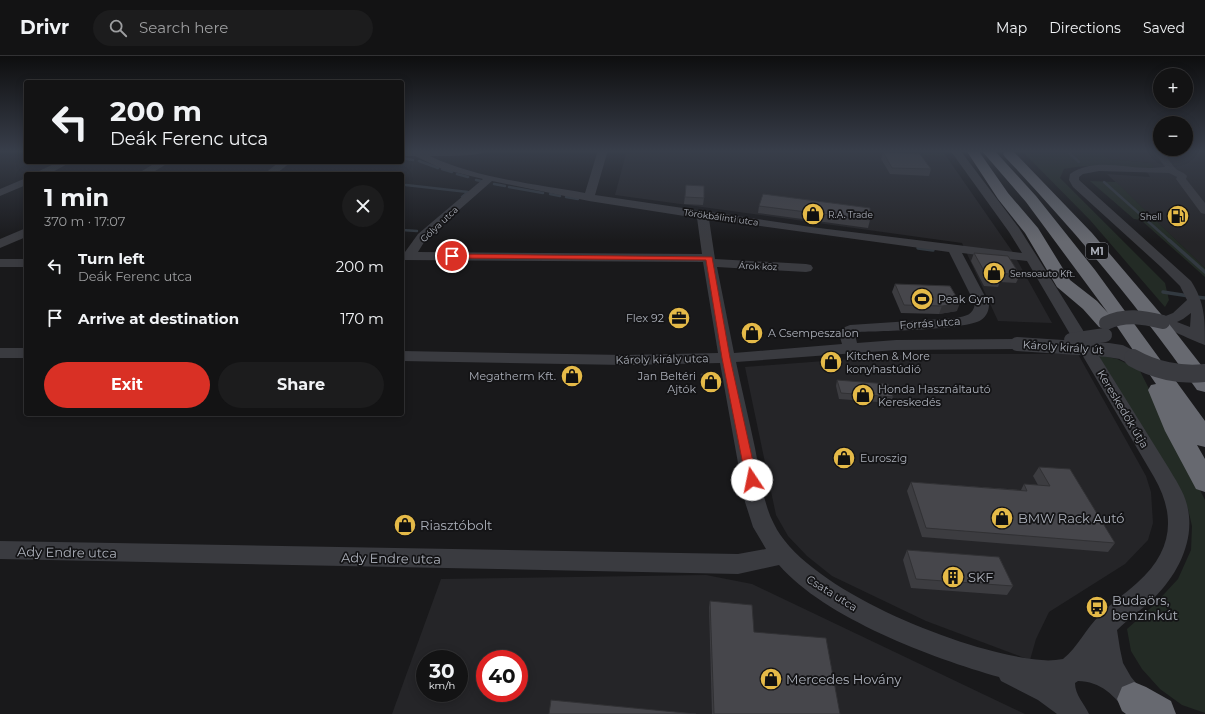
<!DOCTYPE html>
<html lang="en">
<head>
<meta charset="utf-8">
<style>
  body { margin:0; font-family:Montserrat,sans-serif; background:#1c1c1d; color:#f1f3f6; height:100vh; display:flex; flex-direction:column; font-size:15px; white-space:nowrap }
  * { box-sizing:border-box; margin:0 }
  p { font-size:13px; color:#9d9ea0 }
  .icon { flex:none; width:22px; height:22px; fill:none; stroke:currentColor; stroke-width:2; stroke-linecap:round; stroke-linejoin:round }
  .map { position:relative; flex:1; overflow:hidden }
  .panel { position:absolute; left:24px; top:116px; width:380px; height:244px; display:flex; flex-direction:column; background:#131314; border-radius:4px; box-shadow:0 2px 10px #0003,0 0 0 1px #323234 }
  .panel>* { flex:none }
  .guide { position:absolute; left:24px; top:24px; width:380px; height:84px; border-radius:4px; box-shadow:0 2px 10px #0003,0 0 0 1px #323234; background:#131314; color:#f1f3f6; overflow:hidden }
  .controls { position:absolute; left:1153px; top:12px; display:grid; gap:8px }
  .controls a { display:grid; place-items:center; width:40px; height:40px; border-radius:50%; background:#131314; box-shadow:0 2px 10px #0003,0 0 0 1px #323234; font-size:20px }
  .speed { position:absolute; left:416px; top:594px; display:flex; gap:8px; font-size:20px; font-weight:700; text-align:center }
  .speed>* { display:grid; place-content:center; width:52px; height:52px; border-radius:50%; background:#131314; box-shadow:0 2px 10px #0003,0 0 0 1px #323234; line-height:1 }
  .speed small { font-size:10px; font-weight:400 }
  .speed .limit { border:6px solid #d22; background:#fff; color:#111 }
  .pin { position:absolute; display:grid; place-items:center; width:34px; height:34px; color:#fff; margin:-17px; border:2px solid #fff; border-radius:50%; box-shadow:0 1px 4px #0007 }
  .me { position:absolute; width:44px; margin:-22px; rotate:349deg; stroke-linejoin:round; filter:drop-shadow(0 0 3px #0008) }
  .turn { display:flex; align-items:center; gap:14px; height:84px; padding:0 20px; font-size:18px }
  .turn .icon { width:52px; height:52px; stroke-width:2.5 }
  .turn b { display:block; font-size:28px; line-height:34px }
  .round { display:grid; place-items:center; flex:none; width:42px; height:42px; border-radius:21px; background:#1c1c1d }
  .head { display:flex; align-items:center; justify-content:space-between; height:68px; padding:0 20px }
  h1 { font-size:24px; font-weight:700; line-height:30px }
  .primary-button { display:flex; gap:8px; margin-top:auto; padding:8px 20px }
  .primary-button a { flex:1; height:46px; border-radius:24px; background:#d93025; color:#fff; font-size:16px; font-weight:700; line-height:46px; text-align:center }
  .primary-button a+a { background:#1c1c1d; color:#f1f3f6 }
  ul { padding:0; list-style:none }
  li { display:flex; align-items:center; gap:12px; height:52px; padding:0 20px }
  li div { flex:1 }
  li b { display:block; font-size:15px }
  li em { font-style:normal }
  header { display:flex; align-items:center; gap:24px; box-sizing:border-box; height:56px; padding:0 20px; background:#131314; border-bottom:1px solid #323234 }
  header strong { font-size:19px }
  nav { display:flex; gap:22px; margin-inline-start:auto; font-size:14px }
  .search { width:280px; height:36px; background:#1c1c1d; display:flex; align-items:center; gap:10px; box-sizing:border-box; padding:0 14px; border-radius:22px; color:#9d9ea0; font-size:15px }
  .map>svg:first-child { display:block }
  .built { fill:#252528; fill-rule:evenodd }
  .green { fill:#232b25 }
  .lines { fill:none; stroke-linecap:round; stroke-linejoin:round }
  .stream-far1 { stroke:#323940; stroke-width:2.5 }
  .stream { stroke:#323940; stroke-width:3.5 }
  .minor { fill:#3a3b40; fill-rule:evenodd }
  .highway { fill:#676970; fill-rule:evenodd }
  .minor-bridge-far1 { stroke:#3a3b40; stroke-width:14 }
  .minor-bridge { stroke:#3a3b40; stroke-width:18 }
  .wall { fill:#3c3c40 }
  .shaded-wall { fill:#313134 }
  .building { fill:#46464b; stroke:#313134 }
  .route { fill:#d93025; stroke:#8d1f18 }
  .labels { text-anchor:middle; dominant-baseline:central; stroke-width:3.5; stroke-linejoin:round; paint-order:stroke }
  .far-poi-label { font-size:9px; fill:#acb0ba; stroke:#141416; text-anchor:start }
  .far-street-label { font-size:9px; fill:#acb0ba; stroke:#141416 }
  .shield { fill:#141416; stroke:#7e8189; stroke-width:1 }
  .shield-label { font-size:10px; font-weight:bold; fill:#acb0ba }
  .poi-label { font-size:11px; fill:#acb0ba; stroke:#141416; text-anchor:start }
  .street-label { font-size:11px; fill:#acb0ba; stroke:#141416 }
  .near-poi-label { font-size:13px; fill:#acb0ba; stroke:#141416; text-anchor:start }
  .near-street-label { font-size:13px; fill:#acb0ba; stroke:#141416 }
</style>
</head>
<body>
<header>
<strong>Drivr</strong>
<div class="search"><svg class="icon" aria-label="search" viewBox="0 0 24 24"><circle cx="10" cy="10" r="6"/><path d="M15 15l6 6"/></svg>Search here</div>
<nav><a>Map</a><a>Directions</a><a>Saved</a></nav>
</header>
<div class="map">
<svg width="1205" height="658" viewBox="0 0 1205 658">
  <rect width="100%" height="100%" fill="#19191b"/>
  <g class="built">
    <path d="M 627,94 L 837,94 L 837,95 L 946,100 L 1012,195 L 1052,267 L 998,265 L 962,187 L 615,139 Z"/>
    <path d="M 1100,94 L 1205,94 L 1205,212 L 1107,118 L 1150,121 L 1145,113 L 1151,107 L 1109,103 Z"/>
    <path d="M 916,298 L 1078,298 L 1146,420 L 1151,436 L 1153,467 L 1148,484 L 1125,508 L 1049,556 L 1036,583 L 1030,604 L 926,565 L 832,520 L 807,500 L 788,480 L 776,459 L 745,311 Z"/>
    <path d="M 706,519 L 752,528 L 1025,658 L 392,658 L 441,523 ZM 425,603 L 459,603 L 459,637 L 425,637 ZM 485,603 L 519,603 L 519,637 L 485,637 Z"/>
  </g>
  <g class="green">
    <path d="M 837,94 L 941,94 L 946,100 L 837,95 Z"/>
    <path d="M 1021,94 L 1100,94 L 1109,103 L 1151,107 L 1153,112 L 1145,113 C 1119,111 1090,107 1064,113 L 1060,122 L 1165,227 L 1169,244 L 1165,251 L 1090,164 Z"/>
    <path d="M 1090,125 L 1116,126 L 1205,212 L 1205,221 L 1141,164 L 1134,163 Z"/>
    <path d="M 1098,299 L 1117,303 L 1139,313 L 1205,444 L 1205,657 L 1182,649 L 1160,633 L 1142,613 L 1131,595 L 1127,573 L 1153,550 L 1178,523 L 1191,494 L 1192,470 L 1188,453 L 1177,428 Z"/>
  </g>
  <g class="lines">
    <g class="stream-far1">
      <path d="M 1066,94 L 1079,106"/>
      <path d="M 402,102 L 413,104"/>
      <path d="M 419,105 L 438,112"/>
      <path d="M 442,113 L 452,116"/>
      <path d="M 457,118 L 468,121"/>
      <path d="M 476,124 L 481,125"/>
      <path d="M 1104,126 L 1170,185"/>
      <path d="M 494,128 L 505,130"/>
      <path d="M 406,129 L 468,136 L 462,141"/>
      <path d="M 509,131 L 543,137"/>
      <path d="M 550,138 L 560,140"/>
      <path d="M 566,141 L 578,143"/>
      <path d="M 402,174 L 417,175"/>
    </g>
    <g class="stream">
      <path d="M 1169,184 L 1205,216"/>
      <path d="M 918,192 L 933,194"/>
      <path d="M 1163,236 L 1189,240"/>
      <path d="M 1195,241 L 1205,242"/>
    </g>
    <g class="minor">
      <path d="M 402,94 L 489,94 C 482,101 442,100 430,100 C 475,122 536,128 585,137 L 598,94 L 608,94 L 595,139 L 811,171 L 1022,197 L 1009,176 L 950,94 L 960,94 L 1019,172 L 1038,202 L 1168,411 C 1175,423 1184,436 1187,449 C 1196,483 1178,518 1155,541 C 1143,553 1129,562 1117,574 L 1120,593 L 1123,607 L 1131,621 L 1147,640 L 1155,658 L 1127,658 C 1116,640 1100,625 1078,625 L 1075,627 C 1075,639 1084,647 1089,658 L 1057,658 L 1038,644 L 1001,625 L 999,621 C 932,602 825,562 779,509 L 738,518 L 0,503 L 0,485 L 738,498 L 766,493 L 753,471 L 745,446 L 720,307 L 625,309 L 402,305 L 402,295 L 625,299 L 718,297 L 703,206 L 402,204 L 402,196 L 405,196 L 418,178 L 483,123 L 442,113 L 415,100 L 402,100 ZM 492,125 L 589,145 L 697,162 L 702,198 L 418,196 L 426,183 ZM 709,163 L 949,196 L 975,248 C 973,259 966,260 956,262 L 850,269 L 845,271 L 839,278 L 842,288 L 734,297 L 717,211 L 806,216 L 811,215 L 813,212 L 811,209 L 806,208 L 715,203 ZM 962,197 L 1027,205 L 1154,421 C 1177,461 1172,496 1137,527 C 1125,538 1111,547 1100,559 C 1086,572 1078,591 1063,603 C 1056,604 1049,605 1042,604 C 971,599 806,535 774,468 C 762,445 760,417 755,392 C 749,363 742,335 736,306 L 896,294 L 1017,293 L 1023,291 L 1025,288 L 1023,285 L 1017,283 L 896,284 L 857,287 L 855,278 L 857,276 C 880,275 967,274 981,264 C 987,260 989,254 989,248 Z"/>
      <path d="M 1150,94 L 1161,94 C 1167,100 1171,108 1176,113 C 1180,116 1184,116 1187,120 L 1186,123 L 1205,147 L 1205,158 L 1201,157 L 1176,123 L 1177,121 L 1169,117 L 1099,115 L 1083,118 L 1079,121 L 1079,124 L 1191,225 C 1205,247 1205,263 1205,289 C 1199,287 1158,269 1156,266 L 1158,263 L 1173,257 L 1187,244 L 1180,230 L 1161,211 L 1073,131 L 1069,124 L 1070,118 C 1094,101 1126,113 1152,112 C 1156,112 1160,111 1165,111 L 1160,104 ZM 1191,257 L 1190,271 L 1177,266 L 1183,263 Z"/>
      <path d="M 58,106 L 71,106 L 49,118 L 36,118 L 37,116 Z"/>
      <path d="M 157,106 L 170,106 L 150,118 L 137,118 Z"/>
      <path d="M 279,106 L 291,106 L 276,118 L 264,118 Z"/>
      <path d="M 26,122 L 26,129 L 0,140 L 0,133 Z"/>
      <path d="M 26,172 L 26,181 L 0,192 L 0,183 Z"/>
      <rect x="0" y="203" width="26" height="8"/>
      <rect x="0" y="292" width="26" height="10"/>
    </g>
    <g class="highway">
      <path d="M 966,94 L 978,94 L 1008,137 L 1038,172 L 1070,224 L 1097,245 L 1108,257 L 1026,146 L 981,94 L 994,94 L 1036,140 L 1095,214 L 1205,365 L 1205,391 L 1197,389 L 1205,403 L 1205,436 L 1196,433 L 1165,375 L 1148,334 L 1151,329 L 1156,328 L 1116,269 L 1106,273 L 1099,271 L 1083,253 L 1057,231 L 1025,177 L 998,143 Z"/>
      <path d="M 1009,94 L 1013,95 L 1092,177 L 1166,264 L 1205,314 L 1205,336 L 1197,334 C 1139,251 1074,174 1005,101 L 1003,98 L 1005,95 Z"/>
      <path d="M 1134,626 L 1146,631 L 1171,645 L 1176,658 L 1126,658 L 1122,655 L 1117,643 L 1122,631 Z"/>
    </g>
    <g class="minor-bridge-far1">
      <path d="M 1106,267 C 1125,258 1143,261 1163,266"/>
      <path d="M 1071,284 L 1105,279"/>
      <path d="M 1017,288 L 1108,294 L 1121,296 L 1135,303"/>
    </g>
    <path class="minor-bridge" d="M 1133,302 C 1154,314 1181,320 1205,317"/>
  </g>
  <g class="wall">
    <path d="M 883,96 L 931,113 L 929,120 L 890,118 L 881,103 Z"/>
    <path d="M 686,129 L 704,142 L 703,149 L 684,148 Z"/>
    <path d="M 759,150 L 870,164 L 868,172 L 758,157 Z"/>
    <path d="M 974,197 L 1020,219 L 1016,227 L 1000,226 L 998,231 L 984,230 L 971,205 Z"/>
    <path d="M 895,228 L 957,255 L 939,258 L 901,257 L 892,236 Z"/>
    <path d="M 701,318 L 721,329 L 721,332 L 702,332 L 701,321 Z"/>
    <path d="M 837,324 L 893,341 L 891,347 L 839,343 L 836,330 Z"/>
    <path d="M 1039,411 L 1115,487 L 1108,496 L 922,481 L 907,435 L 911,426 L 1021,434 L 1024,428 L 1038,429 L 1033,420 Z"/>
    <path d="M 907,494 L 1013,530 L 1007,539 L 911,532 L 903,504 Z"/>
    <path d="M 710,545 L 754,576 L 840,658 L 712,658 L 709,551 Z"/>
  </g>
  <path class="shaded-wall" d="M 960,247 L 957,255 L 939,258 L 942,250 Z"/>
  <g class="building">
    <path d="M 883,96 L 920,98 L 931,113 L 892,112 Z"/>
    <path d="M 686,129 L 704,130 L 704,142 L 685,141 Z"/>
    <path d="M 763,138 L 870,152 L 870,164 L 759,150 Z"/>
    <path d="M 974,197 L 1008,200 L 1020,219 L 998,217 L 1001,223 L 988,222 Z"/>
    <path d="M 895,228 L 950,230 L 960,247 L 942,250 L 904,249 Z"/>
    <path d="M 701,318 L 719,318 L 721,329 L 703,329 Z"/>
    <path d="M 837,324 L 888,328 L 893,341 L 841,337 Z"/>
    <path d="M 1039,411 L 1070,413 L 1115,487 L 926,472 L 911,426 L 1027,435 L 1024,428 L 1050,430 Z"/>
    <path d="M 907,494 L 999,501 L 1013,530 L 916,523 Z"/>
    <path d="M 710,545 L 752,549 L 754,576 L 826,582 L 840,658 L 714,658 Z"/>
    <path d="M 551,644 L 696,658 L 549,658 Z"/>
  </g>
  <linearGradient id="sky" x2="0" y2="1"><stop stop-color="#0e0e0f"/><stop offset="0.51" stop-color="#383e4a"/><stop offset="1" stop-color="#383e4a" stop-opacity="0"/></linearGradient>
  <rect width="1205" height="186" fill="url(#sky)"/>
  <path class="route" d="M 452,198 L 712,201 L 730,302 L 757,424 L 755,427 L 748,427 L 746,424 L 722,302 L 706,204 L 449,202 L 449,199 Z"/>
  <defs>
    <g id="shop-disc" transform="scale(1.15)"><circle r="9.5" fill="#e5ba48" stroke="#141416"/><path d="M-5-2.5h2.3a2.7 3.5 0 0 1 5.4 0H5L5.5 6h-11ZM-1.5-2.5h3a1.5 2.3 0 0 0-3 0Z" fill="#111"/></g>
    <g id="fuel-disc" transform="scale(1.15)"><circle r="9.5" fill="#e5ba48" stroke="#141416"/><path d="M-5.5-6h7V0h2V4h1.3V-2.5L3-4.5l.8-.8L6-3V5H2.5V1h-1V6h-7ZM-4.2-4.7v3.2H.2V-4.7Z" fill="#111"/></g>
    <g id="stadium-disc" transform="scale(1.15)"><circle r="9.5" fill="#e5ba48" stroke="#141416"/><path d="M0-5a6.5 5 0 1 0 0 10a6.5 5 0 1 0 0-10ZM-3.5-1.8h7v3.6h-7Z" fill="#111"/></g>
    <g id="office-disc" transform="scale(1.15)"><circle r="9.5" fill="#e5ba48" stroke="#141416"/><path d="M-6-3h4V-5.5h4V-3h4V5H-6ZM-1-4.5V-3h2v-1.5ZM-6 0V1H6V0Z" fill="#111"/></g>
    <g id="building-disc" transform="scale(1.15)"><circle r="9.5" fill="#e5ba48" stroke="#141416"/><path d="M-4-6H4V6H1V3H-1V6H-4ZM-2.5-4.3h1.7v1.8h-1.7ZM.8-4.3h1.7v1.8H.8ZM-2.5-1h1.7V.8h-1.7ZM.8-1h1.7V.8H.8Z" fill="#111"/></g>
    <g id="bus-disc" transform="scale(1.15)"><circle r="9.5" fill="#e5ba48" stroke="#141416"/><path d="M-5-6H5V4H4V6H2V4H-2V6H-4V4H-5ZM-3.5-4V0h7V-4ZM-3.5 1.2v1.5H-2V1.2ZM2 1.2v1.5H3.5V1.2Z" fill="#111"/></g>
  </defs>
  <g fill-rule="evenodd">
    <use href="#shop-disc" x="813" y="158"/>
    <use href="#fuel-disc" x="1178" y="160"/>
    <use href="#shop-disc" x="994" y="217"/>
    <use href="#stadium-disc" x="922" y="243"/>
    <use href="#office-disc" x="679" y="262"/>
    <use href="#shop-disc" x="752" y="277"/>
    <use href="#shop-disc" x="831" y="306"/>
    <use href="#shop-disc" x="572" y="320"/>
    <use href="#shop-disc" x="711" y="326"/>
    <use href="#shop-disc" x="863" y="339"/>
    <use href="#shop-disc" x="844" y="402"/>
    <use href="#shop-disc" x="1002" y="462"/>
    <use href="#shop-disc" x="405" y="469"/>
    <use href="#building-disc" x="953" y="521"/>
    <use href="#bus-disc" x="1097" y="551"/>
    <use href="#shop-disc" x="771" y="623"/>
  </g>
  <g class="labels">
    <g class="far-poi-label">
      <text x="828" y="158">R.A. Trade</text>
      <text x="1162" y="160" text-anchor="end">Shell</text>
      <text x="1010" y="217">Sensoauto Kft.</text>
    </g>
    <g class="far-street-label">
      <text transform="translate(721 161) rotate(8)">Törökbálinti utca</text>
      <text transform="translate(439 168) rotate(-43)">Gólya utca</text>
      <text transform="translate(758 210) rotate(2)">Árok köz</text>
    </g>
    <rect class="shield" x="1086" y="187" width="22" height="16" rx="3"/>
    <g class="shield-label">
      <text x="1097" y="195">M1</text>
    </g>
    <g class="poi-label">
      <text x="938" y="243">Peak Gym</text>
      <text x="664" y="262" text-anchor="end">Flex 92</text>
      <text x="768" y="277">A Csempeszalon</text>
      <text x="846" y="300">Kitchen &amp; More<tspan x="846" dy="13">konyhastúdió</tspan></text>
      <text x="556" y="320" text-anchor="end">Megatherm Kft.</text>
      <text x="696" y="320" text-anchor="end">Jan Beltéri<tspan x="696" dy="13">Ajtók</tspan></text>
      <text x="878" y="333">Honda Használtautó<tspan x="878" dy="13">Kereskedés</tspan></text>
      <text x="860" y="402">Euroszig</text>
    </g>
    <g class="street-label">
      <text transform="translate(930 267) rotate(-4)">Forrás utca</text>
      <text transform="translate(1063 291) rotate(4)">Károly király út</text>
      <text transform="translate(662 303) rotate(-1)">Károly király utca</text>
      <text transform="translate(1123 353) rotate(59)">Kereskedők útja</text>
      <text transform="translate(832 537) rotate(32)">Csata utca</text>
    </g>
    <g class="near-poi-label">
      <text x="1018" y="462">BMW Rack Autó</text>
      <text x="420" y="469">Riasztóbolt</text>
      <text x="968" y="521">SKF</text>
      <text x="1112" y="544">Budaörs,<tspan x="1112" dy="15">benzinkút</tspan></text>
      <text x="786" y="623">Mercedes Hovány</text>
    </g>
    <g class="near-street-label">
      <text transform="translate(67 496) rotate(1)">Ady Endre utca</text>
      <text transform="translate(391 502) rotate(1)">Ady Endre utca</text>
    </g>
  </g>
</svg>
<div class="controls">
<a>+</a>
<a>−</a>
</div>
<div class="speed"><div>30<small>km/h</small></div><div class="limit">40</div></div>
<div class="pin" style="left:452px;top:200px;background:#d93025"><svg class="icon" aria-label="arrive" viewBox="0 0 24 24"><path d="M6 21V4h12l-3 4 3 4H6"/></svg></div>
<svg class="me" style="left:752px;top:424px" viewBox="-20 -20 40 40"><circle r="19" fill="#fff"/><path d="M0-13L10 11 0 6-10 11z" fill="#d93025"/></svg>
<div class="guide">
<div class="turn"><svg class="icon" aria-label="left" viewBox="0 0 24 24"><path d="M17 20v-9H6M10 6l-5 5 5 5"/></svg><div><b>200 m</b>Deák Ferenc utca</div></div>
</div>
<section class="panel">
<div class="head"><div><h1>1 min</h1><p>370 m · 17:07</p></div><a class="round"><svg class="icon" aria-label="close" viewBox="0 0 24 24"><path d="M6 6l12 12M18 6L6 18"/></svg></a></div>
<ul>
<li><svg class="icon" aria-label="left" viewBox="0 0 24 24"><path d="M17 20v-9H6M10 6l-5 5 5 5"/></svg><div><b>Turn left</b><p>Deák Ferenc utca</p></div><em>200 m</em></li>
<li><svg class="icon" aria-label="arrive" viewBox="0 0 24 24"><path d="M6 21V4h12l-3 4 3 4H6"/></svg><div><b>Arrive at destination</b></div><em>170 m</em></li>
</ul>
<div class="primary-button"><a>Exit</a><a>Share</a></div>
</section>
</div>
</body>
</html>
